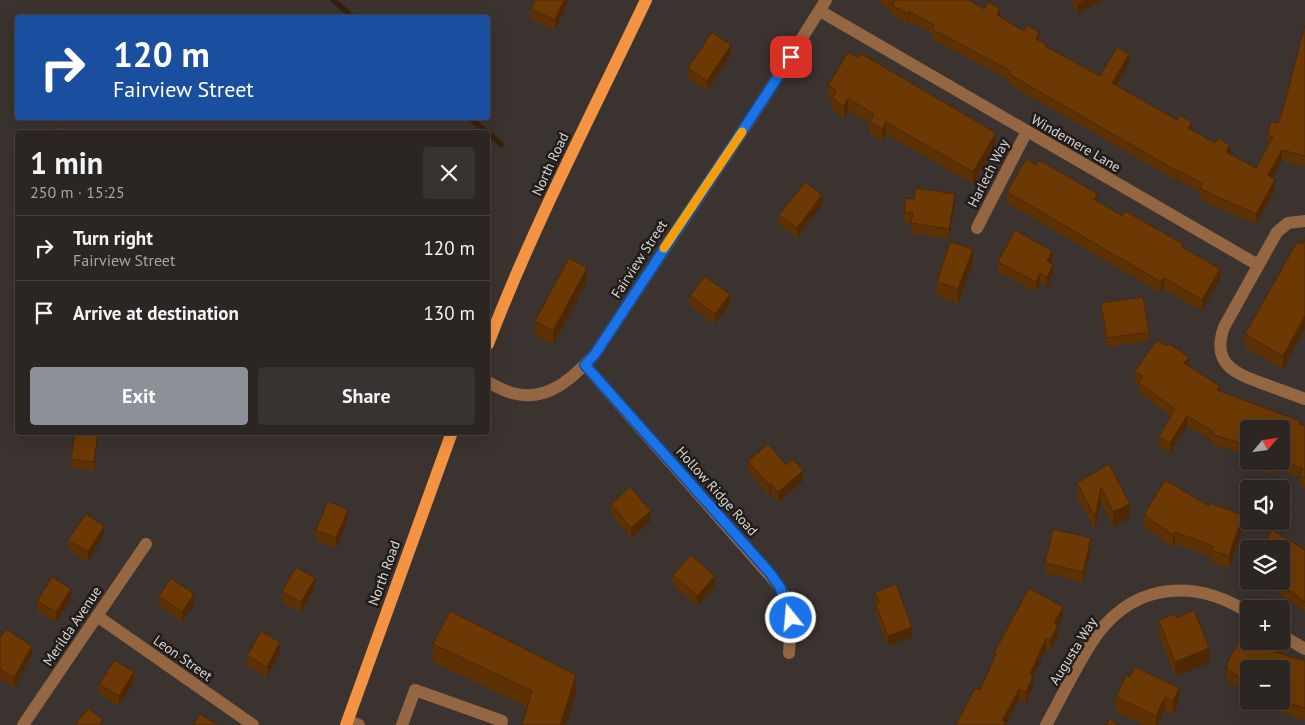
<!DOCTYPE html>
<html lang="en">
<head>
<meta charset="utf-8">
<style>
  body { margin:0; font-family:"PT Sans",sans-serif; background:#383230; color:#f1f3f6; height:100vh; display:flex; flex-direction:column; font-size:19px; white-space:nowrap }
  * { box-sizing:border-box; margin:0 }
  p { font-size:16px; color:#a6a5a6 }
  .icon { flex:none; width:28px; height:28px; fill:none; stroke:currentColor; stroke-width:2; stroke-linecap:round; stroke-linejoin:round }
  .map { position:relative; flex:1; overflow:hidden }
  .details { position:absolute; left:15px; top:130px; width:475px; height:305px; display:flex; flex-direction:column; background:#2c2623; border-radius:5px; box-shadow:0 5px 20px #0002,0 0 0 1px #484341 }
  .details>* { flex:none }
  .hud { position:absolute; left:15px; top:15px; width:475px; height:105px; border-radius:5px; box-shadow:0 5px 20px #0002,0 0 0 1px #484341; background:#1a4fa0; color:#fff; overflow:hidden }
  .needle { width:32px; rotate:61deg }
  .tools { position:absolute; left:1240px; top:420px; display:grid; gap:10px }
  .tools a { display:grid; place-items:center; width:50px; height:50px; border-radius:5px; background:#2c2623; box-shadow:0 5px 20px #0002,0 0 0 1px #484341; font-size:25px }
  .pin { position:absolute; display:grid; place-items:center; width:42px; height:42px; color:#fff; margin:-21px; border-radius:10px; box-shadow:0 2px 8px #0006 }
  .me { position:absolute; width:55px; margin:-28px; rotate:343deg; stroke-linejoin:round; filter:drop-shadow(0 0 4px #0008) }
  .turn { display:flex; align-items:center; gap:18px; height:105px; padding:0 15px; font-size:22px }
  .turn .icon { width:65px; height:65px; stroke-width:2.5 }
  .turn b { display:block; font-size:35px; line-height:42px }
  .round { display:grid; place-items:center; flex:none; width:52px; height:52px; border-radius:5px; background:#383230 }
  .head { display:flex; align-items:center; justify-content:space-between; height:85px; padding:0 15px }
  h1 { font-size:30px; font-weight:700; line-height:38px }
  .button { display:flex; gap:10px; margin-top:auto; padding:10px 15px }
  .button a { flex:1; height:58px; border-radius:5px; background:#8c9099; color:#fff; font-size:20px; font-weight:700; line-height:58px; text-align:center }
  .button a+a { background:#383230; color:#f1f3f6 }
  ul { padding:0; list-style:none }
  li { display:flex; align-items:center; gap:15px; height:65px; padding:0 15px; border-top:1px solid #484341 }
  li div { flex:1 }
  li b { display:block; font-size:19px }
  li em { font-style:normal }
  .map>svg:first-child { display:block }
  .lines { fill:none; stroke-linecap:round; stroke-linejoin:round }
  .stream { stroke:#361f0d; stroke-width:5.5 }
  .minor { stroke:#956642; stroke-width:12 }
  .major { stroke:#f49442; stroke-width:12 }
  .wall { fill:#5d3104 }
  .shaded-wall { fill:#4c2804 }
  .building { fill:#6c3905; stroke:#4c2804 }
  .route-casing { stroke:#114b97; stroke-width:12 }
  .route { stroke:#1a73e8; stroke-width:9 }
  .slow { stroke:#f59e0b; stroke-width:9 }
  .labels { text-anchor:middle; dominant-baseline:central; stroke-width:5; stroke-linejoin:round; paint-order:stroke }
  .street-label { font-size:14px; fill:#dad6d3; stroke:#1f1c1a }
</style>
</head>
<body>
<div class="map">
<svg width="1305" height="725" viewBox="0 0 1305 725">
  <rect width="100%" height="100%" fill="#3a332f"/>
  <g class="lines">
    <g class="stream">
      <path d="M 333,0 L 354,18"/>
      <path d="M 470,118 L 501,144"/>
    </g>
    <g class="minor">
      <path d="M 820,11 L 1258,265"/>
      <path d="M 1305,221 L 1288,223 L 1277,232 L 1224,327 C 1211,364 1234,373 1264,384 C 1278,389 1291,394 1305,399"/>
      <path d="M 977,228 L 1027,131"/>
      <path d="M 585,365 L 780,587 C 791,610 791,628 789,653"/>
      <path d="M 488,382 C 495,386 504,391 512,393 C 547,403 573,378 595,354 L 761,103 L 826,0"/>
      <path d="M 97,616 L 253,725"/>
      <path d="M 1281,635 L 1305,649"/>
      <path d="M 348,721 L 359,725"/>
      <path d="M 23,725 L 146,544"/>
      <path d="M 402,725 L 415,690 L 502,721 L 501,725"/>
      <path d="M 1046,725 C 1062,697 1080,657 1099,632 C 1139,581 1198,580 1249,613"/>
    </g>
    <g class="major">
      <path d="M 488,344 C 533,226 592,114 646,0"/>
      <path d="M 346,725 L 452,432"/>
    </g>
  </g>
  <g class="wall">
    <path d="M 569,0 L 555,30 L 531,19 L 531,9 Z"/>
    <path d="M 880,0 L 969,0 L 1000,17 L 1039,41 L 1046,47 L 1100,76 L 1129,64 L 1116,85 L 1192,130 L 1230,154 L 1256,168 L 1267,146 L 1267,135 L 1278,123 L 1282,113 L 1305,25 L 1305,167 L 1282,160 L 1272,178 L 1275,190 L 1256,224 L 1215,207 L 1200,198 L 1200,192 L 1178,180 L 1177,181 L 1047,106 L 1009,84 L 1009,80 L 932,39 L 932,33 L 909,21 L 908,24 L 892,15 L 892,11 L 880,3 Z"/>
    <path d="M 1070,0 L 1103,0 L 1078,14 Z"/>
    <path d="M 731,55 L 707,91 L 688,78 L 688,68 Z"/>
    <path d="M 828,86 L 996,145 L 973,184 L 886,134 L 882,141 L 870,134 L 870,123 L 848,111 L 844,118 L 832,110 L 832,100 L 828,98 Z"/>
    <path d="M 1007,192 L 1098,201 L 1122,216 L 1183,248 L 1220,280 L 1202,311 L 1164,289 L 1161,293 L 1007,203 Z"/>
    <path d="M 955,204 L 949,239 L 911,233 L 911,223 L 904,222 L 904,212 Z"/>
    <path d="M 822,205 L 797,238 L 779,224 L 779,215 Z"/>
    <path d="M 1302,245 L 1283,369 L 1245,347 L 1245,334 Z"/>
    <path d="M 1052,260 L 1051,263 L 1053,274 L 1047,287 L 1040,283 L 1036,292 L 998,272 L 998,262 Z"/>
    <path d="M 973,263 L 958,304 L 937,296 L 937,282 Z"/>
    <path d="M 587,282 L 553,345 L 535,335 L 535,321 Z"/>
    <path d="M 690,296 L 730,304 L 715,324 L 690,306 Z"/>
    <path d="M 1101,303 L 1149,332 L 1149,341 L 1107,347 L 1101,313 Z"/>
    <path d="M 1189,365 L 1220,392 L 1305,426 L 1305,487 L 1300,486 L 1300,477 L 1276,469 L 1273,475 L 1260,471 L 1260,462 L 1258,461 L 1281,461 L 1281,429 L 1249,429 L 1249,456 L 1212,444 L 1212,440 L 1187,426 L 1170,453 L 1159,446 L 1159,436 L 1171,416 L 1139,393 L 1139,384 L 1135,381 L 1135,371 Z"/>
    <path d="M 98,432 L 94,471 L 71,468 L 71,459 Z"/>
    <path d="M 748,461 L 786,465 L 803,481 L 778,502 L 771,493 L 769,495 L 748,471 Z"/>
    <path d="M 1109,464 L 1130,518 L 1113,526 L 1101,502 L 1095,531 L 1077,497 L 1077,483 Z"/>
    <path d="M 611,504 L 651,521 L 631,538 L 611,514 Z"/>
    <path d="M 1144,515 L 1243,527 L 1229,568 L 1211,562 L 1211,557 L 1175,544 L 1173,547 L 1144,527 Z"/>
    <path d="M 348,520 L 336,548 L 316,540 L 316,530 Z"/>
    <path d="M 104,535 L 88,562 L 68,550 L 68,540 Z"/>
    <path d="M 1091,548 L 1083,582 L 1045,573 L 1045,563 Z"/>
    <path d="M 1305,550 L 1305,611 L 1298,609 L 1298,606 L 1265,586 L 1265,582 L 1264,581 L 1281,581 Z"/>
    <path d="M 673,575 L 715,586 L 697,606 L 673,585 Z"/>
    <path d="M 315,587 L 301,612 L 282,602 L 282,592 Z"/>
    <path d="M 875,592 L 912,637 L 888,646 L 876,614 Z"/>
    <path d="M 159,596 L 194,604 L 182,622 L 159,606 Z"/>
    <path d="M 71,599 L 56,622 L 37,611 L 37,601 Z"/>
    <path d="M 1063,618 L 1058,628 L 1058,636 L 1050,651 L 1046,649 L 1033,678 L 1033,687 L 1026,703 L 1019,700 L 1006,725 L 956,725 L 980,690 L 994,660 L 994,653 Z"/>
    <path d="M 1177,618 L 1209,663 L 1175,676 L 1159,635 L 1159,620 Z"/>
    <path d="M 0,638 L 32,655 L 14,688 L 0,679 Z"/>
    <path d="M 433,644 L 576,694 L 566,725 L 522,725 L 527,707 L 433,662 Z"/>
    <path d="M 280,652 L 267,677 L 247,666 L 247,656 Z"/>
    <path d="M 1277,653 L 1305,661 L 1305,720 L 1275,711 L 1259,701 L 1281,701 L 1281,669 L 1249,669 L 1249,695 L 1227,681 L 1227,663 Z"/>
    <path d="M 1126,675 L 1179,702 L 1173,715 L 1165,711 L 1158,725 L 1144,725 L 1116,712 L 1116,697 Z"/>
    <path d="M 134,682 L 119,706 L 99,694 L 99,684 Z"/>
  </g>
  <g class="shaded-wall">
    <path d="M 564,0 L 569,0 L 555,30 L 555,20 Z"/>
    <path d="M 1085,0 L 1103,0 L 1078,14 L 1078,4 Z"/>
    <path d="M 1000,9 L 1000,19 L 997,15 Z"/>
    <path d="M 909,11 L 909,21 L 908,24 L 908,14 Z"/>
    <path d="M 1039,32 L 1039,43 L 1036,39 Z"/>
    <path d="M 731,45 L 731,55 L 707,91 L 707,81 Z"/>
    <path d="M 1129,54 L 1129,64 L 1112,93 L 1112,83 Z"/>
    <path d="M 848,98 L 848,111 L 844,118 L 844,106 Z"/>
    <path d="M 886,122 L 886,134 L 882,141 L 882,129 Z"/>
    <path d="M 1192,122 L 1192,132 L 1188,128 Z"/>
    <path d="M 996,133 L 996,145 L 973,184 L 973,172 Z"/>
    <path d="M 1230,145 L 1230,155 L 1226,152 Z"/>
    <path d="M 1282,150 L 1282,160 L 1268,186 L 1268,175 Z"/>
    <path d="M 1178,170 L 1178,180 L 1177,181 L 1177,171 Z"/>
    <path d="M 1275,180 L 1275,190 L 1256,224 L 1256,214 Z"/>
    <path d="M 955,194 L 955,204 L 949,239 L 949,229 Z"/>
    <path d="M 1098,194 L 1098,204 L 1094,199 Z"/>
    <path d="M 822,195 L 822,205 L 797,238 L 797,228 Z"/>
    <path d="M 973,249 L 973,263 L 958,304 L 958,289 Z"/>
    <path d="M 1052,251 L 1052,260 L 1047,271 L 1047,261 Z"/>
    <path d="M 1053,265 L 1053,274 L 1047,287 L 1047,277 Z"/>
    <path d="M 587,268 L 587,282 L 553,345 L 553,331 Z"/>
    <path d="M 1220,269 L 1220,280 L 1202,311 L 1202,300 Z"/>
    <path d="M 1040,273 L 1040,283 L 1036,292 L 1036,282 Z"/>
    <path d="M 1164,278 L 1164,289 L 1161,293 L 1161,282 Z"/>
    <path d="M 730,294 L 730,304 L 715,324 L 715,314 Z"/>
    <path d="M 1305,316 L 1305,329 L 1283,369 L 1283,356 Z"/>
    <path d="M 1189,357 L 1189,366 L 1184,363 Z"/>
    <path d="M 1187,416 L 1187,426 L 1170,453 L 1170,443 Z"/>
    <path d="M 98,432 L 98,435 L 94,471 L 94,462 Z"/>
    <path d="M 1275,461 L 1276,461 L 1276,469 L 1273,475 L 1273,466 Z"/>
    <path d="M 803,471 L 803,481 L 778,502 L 778,492 Z"/>
    <path d="M 771,483 L 771,493 L 769,495 L 769,485 Z"/>
    <path d="M 1101,487 L 1101,502 L 1095,531 L 1095,517 Z"/>
    <path d="M 1130,504 L 1130,518 L 1113,526 L 1113,512 Z"/>
    <path d="M 348,510 L 348,520 L 336,548 L 336,538 Z"/>
    <path d="M 651,511 L 651,521 L 631,538 L 631,528 Z"/>
    <path d="M 1243,515 L 1243,527 L 1229,568 L 1229,556 Z"/>
    <path d="M 104,526 L 104,535 L 88,562 L 88,552 Z"/>
    <path d="M 1175,532 L 1175,544 L 1173,547 L 1173,535 Z"/>
    <path d="M 1091,538 L 1091,548 L 1083,582 L 1083,572 Z"/>
    <path d="M 715,576 L 715,586 L 697,606 L 697,596 Z"/>
    <path d="M 315,578 L 315,587 L 301,612 L 301,602 Z"/>
    <path d="M 71,589 L 71,599 L 56,622 L 56,612 Z"/>
    <path d="M 194,594 L 194,604 L 182,622 L 182,612 Z"/>
    <path d="M 1063,607 L 1063,618 L 1058,628 L 1058,636 L 1050,651 L 1050,640 L 1054,623 Z"/>
    <path d="M 912,627 L 912,637 L 888,646 L 888,636 Z"/>
    <path d="M 1046,638 L 1046,649 L 1033,678 L 1033,687 L 1026,703 L 1026,692 L 1030,674 Z"/>
    <path d="M 280,642 L 280,652 L 267,677 L 267,667 Z"/>
    <path d="M 32,646 L 32,655 L 14,688 L 14,678 Z"/>
    <path d="M 1209,648 L 1209,663 L 1175,676 L 1175,662 Z"/>
    <path d="M 134,672 L 134,682 L 119,706 L 119,696 Z"/>
    <path d="M 576,675 L 576,694 L 566,725 L 560,725 Z"/>
    <path d="M 1179,688 L 1179,702 L 1173,715 L 1173,701 Z"/>
    <path d="M 1019,689 L 1019,700 L 1006,725 L 1002,725 L 1002,721 Z"/>
    <path d="M 1165,697 L 1165,711 L 1158,725 L 1156,725 L 1156,716 Z"/>
  </g>
  <g class="building">
    <path d="M 535,0 L 564,0 L 555,20 L 531,9 Z"/>
    <path d="M 892,0 L 969,0 L 984,9 L 988,2 L 1000,9 L 997,15 L 1024,31 L 1027,25 L 1039,32 L 1036,39 L 1046,44 L 1045,46 L 1100,76 L 1117,47 L 1129,54 L 1112,83 L 1177,120 L 1180,115 L 1192,122 L 1188,128 L 1215,143 L 1218,138 L 1230,145 L 1226,152 L 1256,168 L 1273,137 L 1267,135 L 1271,122 L 1278,123 L 1282,113 L 1305,25 L 1305,156 L 1282,150 L 1268,175 L 1275,180 L 1256,214 L 1215,196 L 1200,188 L 1203,184 L 1178,170 L 1177,171 L 1047,96 L 1009,74 L 1011,71 L 932,29 L 934,25 L 909,11 L 908,14 L 892,5 L 894,2 Z"/>
    <path d="M 1076,0 L 1085,0 L 1078,4 Z"/>
    <path d="M 712,32 L 731,45 L 707,81 L 688,68 Z"/>
    <path d="M 848,52 L 858,58 L 860,53 L 996,133 L 973,172 L 886,122 L 882,129 L 870,122 L 874,114 L 848,98 L 844,106 L 832,98 L 836,90 L 828,86 Z"/>
    <path d="M 60,126 L 64,132 L 49,132 Z"/>
    <path d="M 1026,159 L 1036,165 L 1039,160 L 1098,194 L 1094,199 L 1122,216 L 1125,211 L 1183,244 L 1182,247 L 1220,269 L 1202,300 L 1164,278 L 1161,282 L 1007,192 Z"/>
    <path d="M 805,182 L 822,195 L 797,228 L 779,215 Z"/>
    <path d="M 916,188 L 955,194 L 949,229 L 911,223 L 913,213 L 904,212 L 906,198 L 914,199 Z"/>
    <path d="M 1015,230 L 1052,251 L 1047,261 L 1053,265 L 1047,277 L 1040,273 L 1036,282 L 998,262 Z"/>
    <path d="M 1305,239 L 1305,316 L 1283,356 L 1245,334 L 1297,242 L 1302,245 Z"/>
    <path d="M 950,242 L 973,249 L 958,289 L 937,282 Z"/>
    <path d="M 569,258 L 587,268 L 553,331 L 535,321 Z"/>
    <path d="M 704,276 L 730,294 L 715,314 L 690,296 Z"/>
    <path d="M 1143,297 L 1149,332 L 1107,338 L 1101,303 Z"/>
    <path d="M 1157,340 L 1166,346 L 1168,343 L 1189,357 L 1184,363 L 1220,386 L 1217,390 L 1300,421 L 1299,424 L 1305,426 L 1305,478 L 1300,476 L 1303,468 L 1281,461 L 1281,429 L 1249,429 L 1249,446 L 1212,434 L 1213,431 L 1187,416 L 1170,443 L 1159,436 L 1175,409 L 1139,383 L 1143,377 L 1135,371 Z"/>
    <path d="M 75,432 L 98,432 L 94,462 L 71,459 Z"/>
    <path d="M 768,444 L 786,465 L 793,459 L 803,471 L 778,492 L 771,483 L 769,485 L 748,461 Z"/>
    <path d="M 1261,461 L 1275,461 L 1273,466 Z"/>
    <path d="M 1109,464 L 1130,504 L 1113,512 L 1101,487 L 1095,517 L 1077,483 Z"/>
    <path d="M 1165,480 L 1209,506 L 1210,503 L 1243,515 L 1229,556 L 1211,550 L 1213,546 L 1175,532 L 1173,535 L 1144,515 Z"/>
    <path d="M 630,487 L 651,511 L 631,528 L 611,504 Z"/>
    <path d="M 328,501 L 348,510 L 336,538 L 316,530 Z"/>
    <path d="M 86,514 L 104,526 L 88,552 L 68,540 Z"/>
    <path d="M 1053,529 L 1091,538 L 1083,572 L 1045,563 Z"/>
    <path d="M 1272,530 L 1305,550 L 1305,602 L 1298,599 L 1299,597 L 1273,581 L 1281,581 L 1281,549 L 1262,549 Z"/>
    <path d="M 691,555 L 715,576 L 697,596 L 673,575 Z"/>
    <path d="M 296,567 L 315,578 L 301,602 L 282,592 Z"/>
    <path d="M 52,577 L 71,589 L 56,612 L 37,601 Z"/>
    <path d="M 171,578 L 194,594 L 182,612 L 159,596 Z"/>
    <path d="M 896,584 L 912,627 L 888,636 L 876,605 L 880,603 L 875,592 Z"/>
    <path d="M 1029,588 L 1063,607 L 1054,623 L 1058,625 L 1050,640 L 1046,638 L 1030,674 L 1033,676 L 1026,692 L 1019,689 L 1002,721 L 1005,722 L 1004,725 L 956,725 L 975,688 L 980,690 L 996,654 L 994,653 Z"/>
    <path d="M 1194,610 L 1209,648 L 1175,662 L 1159,620 L 1175,614 L 1177,618 Z"/>
    <path d="M 450,611 L 576,675 L 560,725 L 522,725 L 532,691 L 433,644 Z"/>
    <path d="M 6,629 L 32,646 L 14,678 L 0,669 L 0,638 Z"/>
    <path d="M 261,631 L 280,642 L 267,667 L 247,656 Z"/>
    <path d="M 1244,634 L 1249,637 L 1249,641 L 1265,641 L 1277,648 L 1275,652 L 1305,661 L 1305,708 L 1281,701 L 1281,669 L 1249,669 L 1249,683 L 1227,669 L 1227,663 Z"/>
    <path d="M 115,660 L 134,672 L 119,696 L 99,684 Z"/>
    <path d="M 1135,667 L 1179,688 L 1173,701 L 1165,697 L 1156,716 L 1116,697 L 1126,675 L 1130,677 Z"/>
    <path d="M 88,708 L 103,720 L 100,725 L 75,725 Z"/>
    <path d="M 200,714 L 217,725 L 193,725 Z"/>
    <path d="M 1110,719 L 1118,725 L 1105,725 Z"/>
  </g>
  <g class="lines">
    <g class="route-casing">
      <path id="route" d="M 791,57 L 595,354 L 585,365 L 770,573 L 780,587 L 791,618"/>
    </g>
    <use href="#route" class="route"/>
    <path class="slow" d="M 664,248 L 742,132"/>
  </g>
  <g class="labels">
    <g class="street-label">
      <text transform="translate(1076 143) rotate(30)">Windemere Lane</text>
      <text transform="translate(550 164) rotate(-65)">North Road</text>
      <text transform="translate(988 173) rotate(-63)">Harlech Way</text>
      <text transform="translate(639 259) rotate(-57)">Fairview Street</text>
      <text transform="translate(717 491) rotate(48)">Hollow Ridge Road</text>
      <text transform="translate(384 573) rotate(-70)">North Road</text>
      <text transform="translate(72 626) rotate(-56)">Merilda Avenue</text>
      <text transform="translate(1073 651) rotate(-58)">Augusta Way</text>
      <text transform="translate(183 658) rotate(35)">Leon Street</text>
    </g>
  </g>
</svg>
<div class="tools">
<a><svg class="needle" viewBox="-14 -14 28 28"><path d="M0-13l5 13h-10z" fill="#e53935"/><path d="M0 13l5-13h-10z" fill="#a6a5a6"/></svg></a>
<a><svg class="icon" aria-label="sound" viewBox="0 0 24 24"><path d="M4 9h4l5-4v14l-5-4H4zM17 9q2 3 0 6"/></svg></a>
<a><svg class="icon" aria-label="layers" viewBox="0 0 24 24"><path d="M12 4l9 5-9 5-9-5zM3 14l9 5 9-5"/></svg></a>
<a>+</a>
<a>−</a>
</div>
<div class="pin" style="left:791px;top:57px;background:#d93025"><svg class="icon" aria-label="arrive" viewBox="0 0 24 24"><path d="M6 21V4h12l-3 4 3 4H6"/></svg></div>
<svg class="me" style="left:791px;top:618px" viewBox="-20 -20 40 40"><circle r="17" fill="#1a73e8" stroke="#fff" stroke-width="3"/><path d="M0-11L8 9 0 5-8 9z" fill="#fff"/></svg>
<div class="hud">
<div class="turn"><svg class="icon" aria-label="right" viewBox="0 0 24 24"><path d="M7 20v-9h11M14 6l5 5-5 5"/></svg><div><b>120 m</b>Fairview Street</div></div>
</div>
<section class="details">
<div class="head"><div><h1>1 min</h1><p>250 m · 15:25</p></div><a class="round"><svg class="icon" aria-label="close" viewBox="0 0 24 24"><path d="M6 6l12 12M18 6L6 18"/></svg></a></div>
<ul>
<li><svg class="icon" aria-label="right" viewBox="0 0 24 24"><path d="M7 20v-9h11M14 6l5 5-5 5"/></svg><div><b>Turn right</b><p>Fairview Street</p></div><em>120 m</em></li>
<li><svg class="icon" aria-label="arrive" viewBox="0 0 24 24"><path d="M6 21V4h12l-3 4 3 4H6"/></svg><div><b>Arrive at destination</b></div><em>130 m</em></li>
</ul>
<div class="button"><a>Exit</a><a>Share</a></div>
</section>
</div>
</body>
</html>
